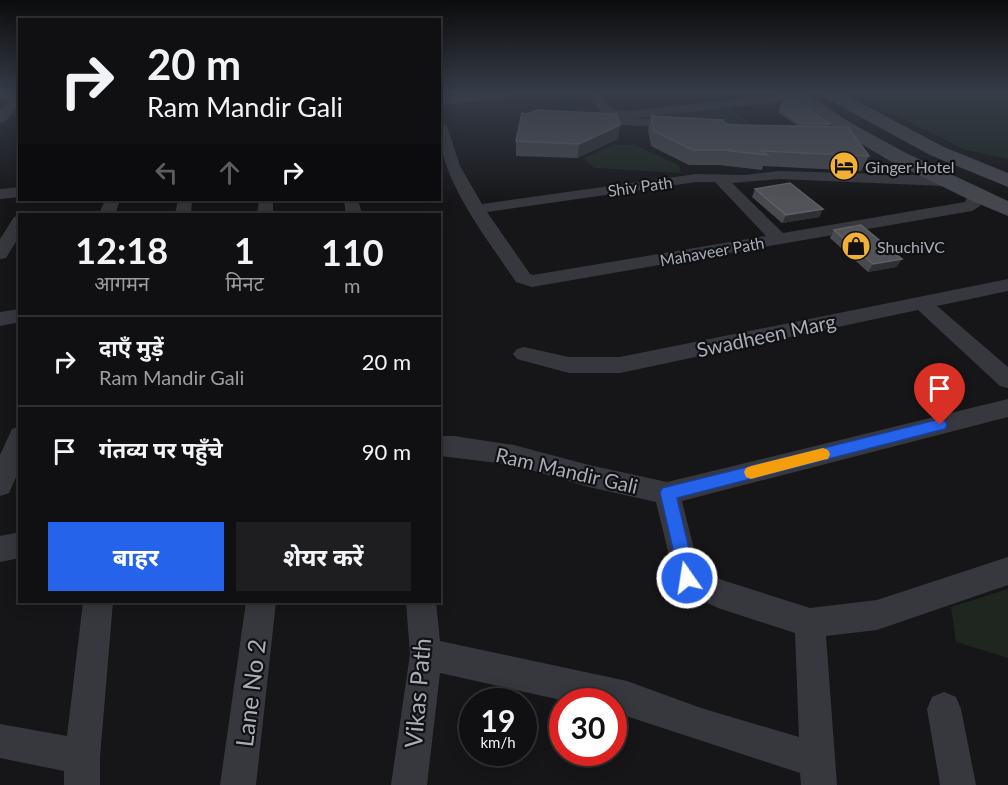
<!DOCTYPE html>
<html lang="hi">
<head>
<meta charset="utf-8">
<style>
  body { margin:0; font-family:Lato,"Noto Sans Devanagari",sans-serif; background:#1e1e20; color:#f1f3f6; height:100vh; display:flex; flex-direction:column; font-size:22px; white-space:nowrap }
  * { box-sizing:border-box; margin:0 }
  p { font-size:20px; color:#9c9d9f }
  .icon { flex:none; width:33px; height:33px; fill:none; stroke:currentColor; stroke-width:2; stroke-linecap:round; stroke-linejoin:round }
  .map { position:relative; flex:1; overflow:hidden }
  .side { position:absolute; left:18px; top:213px; width:423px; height:390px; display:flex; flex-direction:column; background:#101012; border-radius:0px; box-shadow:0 3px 15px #0003,0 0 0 2px #303032 }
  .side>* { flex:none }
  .top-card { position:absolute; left:18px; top:18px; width:423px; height:183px; border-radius:0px; box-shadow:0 3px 15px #0003,0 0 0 2px #303032; background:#101012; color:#f1f3f6; overflow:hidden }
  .speed { position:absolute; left:459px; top:688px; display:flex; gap:12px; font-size:30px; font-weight:700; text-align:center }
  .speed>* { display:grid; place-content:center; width:78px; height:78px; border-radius:50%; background:#101012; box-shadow:0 3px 15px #0003,0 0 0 2px #303032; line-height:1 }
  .speed small { font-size:15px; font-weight:400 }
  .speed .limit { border:9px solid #d22; background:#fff; color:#111 }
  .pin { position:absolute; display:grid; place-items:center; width:51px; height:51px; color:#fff; margin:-62px -26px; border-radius:50% 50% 50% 0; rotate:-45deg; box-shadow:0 0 6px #0007 }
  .pin .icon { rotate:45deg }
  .me { position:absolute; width:66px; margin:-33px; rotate:347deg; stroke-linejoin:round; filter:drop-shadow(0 0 4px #0008) }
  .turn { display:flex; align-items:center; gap:21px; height:126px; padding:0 30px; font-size:27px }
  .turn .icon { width:78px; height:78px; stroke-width:2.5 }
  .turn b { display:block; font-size:42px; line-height:51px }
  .lanes { display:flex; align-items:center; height:57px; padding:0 30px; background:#0003; justify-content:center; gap:30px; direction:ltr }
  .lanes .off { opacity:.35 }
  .eta { display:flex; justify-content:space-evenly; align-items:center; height:102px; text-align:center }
  .eta b { font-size:36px; font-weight:700; line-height:42px }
  .action { display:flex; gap:12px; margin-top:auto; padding:12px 30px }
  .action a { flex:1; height:69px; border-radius:0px; background:#2563eb; color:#fff; font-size:24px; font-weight:700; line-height:69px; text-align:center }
  .action a+a { background:#1e1e20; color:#f1f3f6 }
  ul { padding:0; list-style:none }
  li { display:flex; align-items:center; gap:18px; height:90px; padding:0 30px; border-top:2px solid #303032 }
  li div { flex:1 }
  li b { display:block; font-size:22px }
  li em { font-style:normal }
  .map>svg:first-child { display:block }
  .green { fill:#1e261f }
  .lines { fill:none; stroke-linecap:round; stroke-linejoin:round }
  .minor { fill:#37383d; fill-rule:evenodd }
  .tertiary { fill:#37383d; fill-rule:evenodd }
  .secondary { fill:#45474d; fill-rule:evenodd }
  .wall { fill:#47494d }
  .shaded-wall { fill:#2f3033 }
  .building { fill:#525359; stroke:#5f6168; stroke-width:1.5 }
  .route { fill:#2563eb; stroke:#184099; stroke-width:1.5 }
  .slow { fill:#f59e0b }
  .labels { text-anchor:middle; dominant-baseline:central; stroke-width:4.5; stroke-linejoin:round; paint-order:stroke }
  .far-poi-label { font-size:16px; fill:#a8adb8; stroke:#111113; text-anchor:start }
  .far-street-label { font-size:16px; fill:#a8adb8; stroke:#111113 }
  .street-label { font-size:20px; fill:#a8adb8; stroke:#111113 }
  .near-street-label { font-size:24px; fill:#a8adb8; stroke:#111113 }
</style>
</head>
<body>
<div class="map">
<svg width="1008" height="785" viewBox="0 0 1008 785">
  <rect width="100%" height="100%" fill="#161618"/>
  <g class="green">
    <path d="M 850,93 L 1008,94 L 1008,159 L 966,150 Z"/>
    <path d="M 728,107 L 756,127 L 635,117 Z"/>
    <path d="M 613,145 L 635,145 L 679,165 L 681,173 L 594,168 L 584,158 Z"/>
    <path d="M 1008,589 L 1008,658 L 956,642 L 951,607 Z"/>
  </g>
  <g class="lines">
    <g class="minor">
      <path d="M 16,93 L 20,93 L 20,104 L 5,122 L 0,123 L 0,111 Z"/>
      <path d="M 483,93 L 518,93 L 512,97 L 440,105 L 440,97 Z"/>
      <path d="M 586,93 L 598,93 L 612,109 L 628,111 L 796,93 L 804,96 L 798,100 L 634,118 L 684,121 L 685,124 L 684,127 L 679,128 L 584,123 L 583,120 L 589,116 L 619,117 L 604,115 Z"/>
      <path d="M 440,122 L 447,126 L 460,166 L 482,204 L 696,174 L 744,175 L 779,171 L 944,176 L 952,181 L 944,186 L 779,179 L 732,183 L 783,233 L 965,202 L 970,192 L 975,190 L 983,195 L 980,206 L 972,211 L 532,287 L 516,282 C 488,240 434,173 440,122 ZM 696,182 L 715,182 L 766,236 L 533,275 L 530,274 L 487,212 Z"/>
      <path d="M 20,187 L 20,197 L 0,199 L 0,189 Z"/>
      <path d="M 105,200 L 120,200 L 115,214 L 99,214 Z"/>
      <path d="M 178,200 L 192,200 L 191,214 L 175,214 Z"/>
      <path d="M 259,200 L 273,200 L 273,214 L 257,214 Z"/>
      <path d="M 344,200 L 358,200 L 362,214 L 346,214 Z"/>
      <path d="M 20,215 L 20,235 L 6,258 L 0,259 L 0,239 L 14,217 Z"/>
      <path d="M 1008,279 L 1008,291 L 937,306 L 1008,367 L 1008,388 L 1000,386 L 918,310 L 620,373 L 569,373 L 517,359 L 513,354 L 517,349 L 524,347 L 569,357 L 620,357 Z"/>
      <path d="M 20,309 L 20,322 L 0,326 L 0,312 Z"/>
      <path d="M 1008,399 L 1008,417 L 682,501 L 699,569 L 722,580 L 810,608 L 877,600 L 1008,557 L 1008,585 L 877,630 L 826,636 L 837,785 L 801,785 L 800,773 L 614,712 L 614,702 L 570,702 L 440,673 L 427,785 L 391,785 L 410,654 L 406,602 L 436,602 L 440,641 L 627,681 L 701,708 L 799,737 L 795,633 L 718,608 L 677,588 L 656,502 L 589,487 L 514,465 L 440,456 L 440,436 L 454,436 L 514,445 L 589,465 L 667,482 Z"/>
      <path d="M 20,426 L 20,468 L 9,493 L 0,496 L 0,455 L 12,429 Z"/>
      <path d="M 20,532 L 20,558 L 0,562 L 0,536 Z"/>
      <path d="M 83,602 L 113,602 L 100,757 L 100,785 L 64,785 L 64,771 L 0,758 L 0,724 L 67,736 Z"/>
      <path d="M 246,602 L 276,602 L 256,785 L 220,785 Z"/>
      <path d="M 944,692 L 956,697 L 961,709 L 976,785 L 940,785 L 927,709 L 932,697 Z"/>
    </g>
    <rect class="tertiary" x="0" y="93" width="20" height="6"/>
    <g class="secondary">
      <path d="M 786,93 L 805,93 L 851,123 L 904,152 L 1008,201 L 1008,216 L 972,201 L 890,161 L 838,130 Z"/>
      <path d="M 822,93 L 842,93 L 944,147 L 1008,173 L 1008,187 L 930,155 L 824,97 Z"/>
    </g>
  </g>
  <g class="wall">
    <path d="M 780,108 L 830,124 L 829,126 L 869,156 L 861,171 L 763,166 L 762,170 L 719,165 L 689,165 L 651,146 L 648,130 L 651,116 L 740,125 L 798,126 L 778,112 Z"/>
    <path d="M 526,114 L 620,125 L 618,139 L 577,158 L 516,156 L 516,141 Z"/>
    <path d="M 755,189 L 823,209 L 819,217 L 782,223 L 752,197 Z"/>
    <path d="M 834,230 L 902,259 L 896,267 L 868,272 L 830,238 Z"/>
  </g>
  <g class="shaded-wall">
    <path d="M 653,93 L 667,93 L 653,94 Z"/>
    <path d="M 620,125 L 618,139 L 577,158 L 579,144 Z"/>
    <path d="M 823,209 L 819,217 L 782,223 L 786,215 Z"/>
    <path d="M 902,259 L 896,267 L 868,272 L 873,264 Z"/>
  </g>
  <g class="building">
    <path d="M 794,99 L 830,124 L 800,123 L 780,108 L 785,100 Z"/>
    <path d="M 538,110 L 617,114 L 620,125 L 579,144 L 516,141 L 522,113 L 526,114 Z"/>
    <path d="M 651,116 L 723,120 L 725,124 L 740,125 L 848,127 L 869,156 L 762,151 L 767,155 L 724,150 L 693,150 L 654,131 Z"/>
    <path d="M 790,183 L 823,209 L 786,215 L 755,189 Z"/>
    <path d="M 861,225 L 902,259 L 873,264 L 834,230 Z"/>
  </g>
  <linearGradient id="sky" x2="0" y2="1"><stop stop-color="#0c0c0d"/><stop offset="0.46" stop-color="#363c48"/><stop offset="1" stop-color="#363c48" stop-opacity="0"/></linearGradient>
  <rect width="1008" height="203" fill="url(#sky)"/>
  <path class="route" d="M 940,419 L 945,421 L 947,425 L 945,429 L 677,498 L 696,578 L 693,584 L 687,586 L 681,584 L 660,493 L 662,488 Z"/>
  <path class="slow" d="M 823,448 L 828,450 L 830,454 L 828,459 L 823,460 L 751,479 L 746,477 L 744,472 L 746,468 L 751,466 Z"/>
  <defs>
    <g id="hotel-disc" transform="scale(1.5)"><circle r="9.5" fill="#f2b134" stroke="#111113"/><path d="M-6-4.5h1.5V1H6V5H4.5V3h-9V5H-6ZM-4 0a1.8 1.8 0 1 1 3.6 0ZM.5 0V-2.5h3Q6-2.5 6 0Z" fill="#111"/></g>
    <g id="shop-disc" transform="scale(1.5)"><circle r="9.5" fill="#f2b134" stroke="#111113"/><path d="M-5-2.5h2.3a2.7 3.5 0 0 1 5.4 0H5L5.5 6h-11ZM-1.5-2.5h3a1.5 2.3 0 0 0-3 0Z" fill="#111"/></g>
  </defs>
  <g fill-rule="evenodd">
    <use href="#hotel-disc" x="844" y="166"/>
    <use href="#shop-disc" x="856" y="246"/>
  </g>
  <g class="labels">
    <g class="far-poi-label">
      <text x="865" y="166">Ginger Hotel</text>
      <text x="877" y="246">ShuchiVC</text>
    </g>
    <g class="far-street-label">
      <text transform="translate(640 186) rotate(-8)">Shiv Path</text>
      <text transform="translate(712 251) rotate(-10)">Mahaveer Path</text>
    </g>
    <g class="street-label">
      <text transform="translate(766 335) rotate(-12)">Swadheen Marg</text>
      <text transform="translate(567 470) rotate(13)">Ram Mandir Gali</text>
    </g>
    <g class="near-street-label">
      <text transform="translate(250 693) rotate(-83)">Lane No 2</text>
      <text transform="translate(417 693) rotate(-85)">Vikas Path</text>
    </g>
  </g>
</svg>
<div class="speed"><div>19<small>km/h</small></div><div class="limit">30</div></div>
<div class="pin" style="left:940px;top:425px;background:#d93025"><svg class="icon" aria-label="arrive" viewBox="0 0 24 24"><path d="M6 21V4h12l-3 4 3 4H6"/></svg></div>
<svg class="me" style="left:687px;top:578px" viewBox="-20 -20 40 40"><circle r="17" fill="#2563eb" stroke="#fff" stroke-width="3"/><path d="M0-11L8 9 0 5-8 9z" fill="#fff"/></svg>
<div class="top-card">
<div class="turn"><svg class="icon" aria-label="right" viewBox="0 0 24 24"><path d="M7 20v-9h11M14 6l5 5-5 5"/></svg><div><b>20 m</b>Ram Mandir Gali</div></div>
<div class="lanes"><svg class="icon off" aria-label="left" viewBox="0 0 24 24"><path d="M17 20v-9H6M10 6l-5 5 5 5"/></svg><svg class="icon off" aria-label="ahead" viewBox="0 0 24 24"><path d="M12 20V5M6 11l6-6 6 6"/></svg><svg class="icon" aria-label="right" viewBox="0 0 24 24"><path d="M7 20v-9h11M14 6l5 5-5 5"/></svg></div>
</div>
<section class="side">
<div class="eta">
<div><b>12:18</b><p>आगमन</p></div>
<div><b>1</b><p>मिनट</p></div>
<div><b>110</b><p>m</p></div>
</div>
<ul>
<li><svg class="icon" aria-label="right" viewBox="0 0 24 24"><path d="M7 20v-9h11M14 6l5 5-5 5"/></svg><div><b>दाएँ मुड़ें</b><p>Ram Mandir Gali</p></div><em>20 m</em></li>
<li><svg class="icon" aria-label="arrive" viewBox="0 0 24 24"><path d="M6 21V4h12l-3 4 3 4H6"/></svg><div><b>गंतव्य पर पहुँचे</b></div><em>90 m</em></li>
</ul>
<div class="action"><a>बाहर</a><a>शेयर करें</a></div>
</section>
</div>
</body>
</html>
